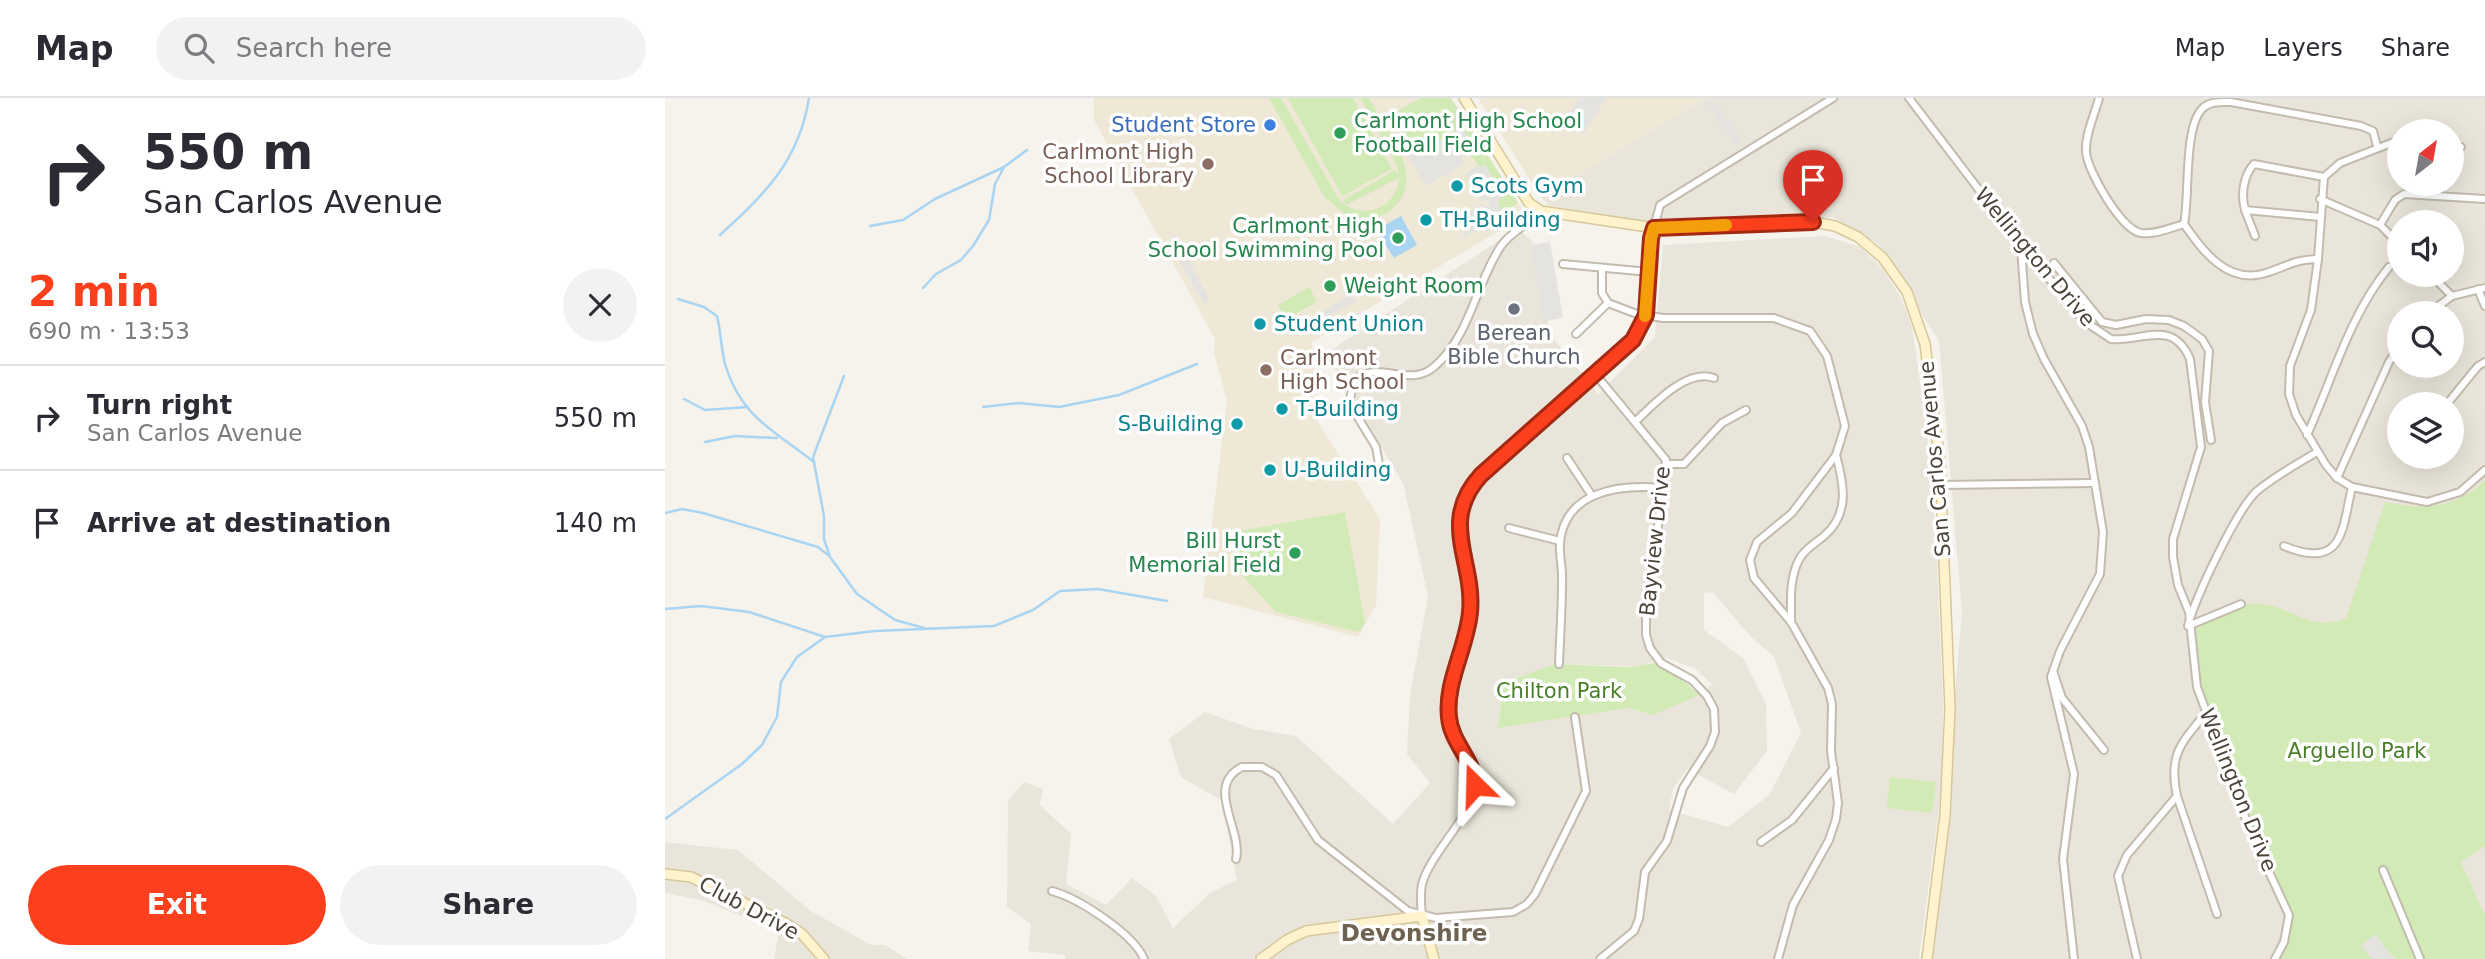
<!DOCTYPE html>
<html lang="en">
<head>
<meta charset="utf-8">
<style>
  body { margin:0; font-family:"DejaVu Sans",sans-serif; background:#f2f2f3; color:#2b2b33; height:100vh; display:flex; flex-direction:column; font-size:26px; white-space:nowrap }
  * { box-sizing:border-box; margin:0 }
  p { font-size:23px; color:#7c7c81 }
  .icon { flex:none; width:38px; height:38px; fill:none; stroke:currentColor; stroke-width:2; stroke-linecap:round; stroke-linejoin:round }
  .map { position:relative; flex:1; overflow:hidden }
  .panel { display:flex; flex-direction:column; background:#fff; width:665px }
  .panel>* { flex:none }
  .guide { background:#fff; color:#2b2b33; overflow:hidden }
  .needle { width:46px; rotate:31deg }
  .tools { position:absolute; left:1722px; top:21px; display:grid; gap:14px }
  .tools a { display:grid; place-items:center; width:77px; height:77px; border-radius:50%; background:#fff; box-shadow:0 7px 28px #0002; font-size:35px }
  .pin { position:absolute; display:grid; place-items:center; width:60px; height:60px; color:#fff; margin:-72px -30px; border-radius:50% 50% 50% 0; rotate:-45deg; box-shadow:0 0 7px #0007 }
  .pin .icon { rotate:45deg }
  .me { position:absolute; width:77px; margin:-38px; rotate:338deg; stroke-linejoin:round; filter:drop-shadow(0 0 5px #0008) }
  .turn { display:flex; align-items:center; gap:24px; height:147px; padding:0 28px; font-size:32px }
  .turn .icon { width:91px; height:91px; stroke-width:2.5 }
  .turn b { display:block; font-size:49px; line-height:60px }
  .round { display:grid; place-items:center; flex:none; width:74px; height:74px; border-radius:37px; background:#f2f2f3 }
  .head { display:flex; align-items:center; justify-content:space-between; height:119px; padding:0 28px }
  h1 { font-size:42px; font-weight:700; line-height:52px; color:#fc3f1d }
  .cta { display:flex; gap:14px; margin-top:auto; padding:14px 28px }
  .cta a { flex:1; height:80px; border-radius:42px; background:#fc3f1d; color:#fff; font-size:28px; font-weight:700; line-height:80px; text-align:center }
  .cta a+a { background:#f2f2f3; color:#2b2b33 }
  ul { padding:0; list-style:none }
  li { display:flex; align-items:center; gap:21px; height:105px; padding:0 28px; border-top:2px solid #e1e1e2 }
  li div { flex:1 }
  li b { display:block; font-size:26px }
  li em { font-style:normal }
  header { display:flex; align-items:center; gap:42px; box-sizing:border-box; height:98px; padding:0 35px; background:#fff; border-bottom:2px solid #e1e1e2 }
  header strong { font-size:33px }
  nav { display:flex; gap:38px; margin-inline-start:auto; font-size:24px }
  .search { width:490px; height:63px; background:#f2f2f3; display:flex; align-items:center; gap:18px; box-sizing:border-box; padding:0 24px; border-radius:38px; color:#7c7c81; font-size:26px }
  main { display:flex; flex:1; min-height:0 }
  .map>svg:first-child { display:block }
  .residential { fill:#eae5da; fill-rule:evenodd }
  .education { fill:#efe8d6 }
  .green { fill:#d2eab5 }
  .parking { fill:#e5e3e0 }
  .water { fill:#a9d4f2 }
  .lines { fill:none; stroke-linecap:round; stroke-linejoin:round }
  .stream { stroke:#a9d4f2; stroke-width:2.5 }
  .street-casing { stroke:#c2bbae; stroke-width:10 }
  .secondary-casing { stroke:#d6c79b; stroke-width:12 }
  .street { stroke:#fff; stroke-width:6 }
  .secondary { stroke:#fff3cd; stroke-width:9 }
  .route-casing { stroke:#a42913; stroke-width:18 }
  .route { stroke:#fc3f1d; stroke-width:12 }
  .slow { stroke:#f59e0b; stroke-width:12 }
  .shop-dot { fill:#3f7fe0; stroke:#fff; stroke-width:2.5 }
  .leisure-dot { fill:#2e9e5b; stroke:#fff; stroke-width:2.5 }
  .education-dot { fill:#8d6e63; stroke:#fff; stroke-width:2.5 }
  .culture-dot { fill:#0f9aa8; stroke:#fff; stroke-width:2.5 }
  .worship-dot { fill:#6b7280; stroke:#fff; stroke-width:2.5 }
  .labels { text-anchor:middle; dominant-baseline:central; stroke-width:7; stroke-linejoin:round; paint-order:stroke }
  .leisure-label { font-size:21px; fill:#27864d; stroke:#fff; text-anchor:start }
  .shop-label { font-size:21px; fill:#366cbe; stroke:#fff; text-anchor:end }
  .education-label { font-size:21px; fill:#785e54; stroke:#fff; text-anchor:end }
  .culture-label { font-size:21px; fill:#0d838f; stroke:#fff; text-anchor:start }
  .street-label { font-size:21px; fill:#4b4439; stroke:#fff }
  .worship-label { font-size:21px; fill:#5b616d; stroke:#fff }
  .park-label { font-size:21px; fill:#4a7f2a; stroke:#fff }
  .neighbourhood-label { font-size:23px; font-weight:bold; fill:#6e6250; stroke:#fff }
</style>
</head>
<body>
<header>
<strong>Map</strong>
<div class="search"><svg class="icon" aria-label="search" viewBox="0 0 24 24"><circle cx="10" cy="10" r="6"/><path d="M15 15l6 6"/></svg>Search here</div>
<nav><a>Map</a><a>Layers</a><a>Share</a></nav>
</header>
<main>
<section class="panel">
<div class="guide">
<div class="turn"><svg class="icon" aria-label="right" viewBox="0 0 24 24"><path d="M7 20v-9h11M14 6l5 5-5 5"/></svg><div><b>550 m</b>San Carlos Avenue</div></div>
</div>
<div class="head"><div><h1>2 min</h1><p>690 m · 13:53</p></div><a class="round"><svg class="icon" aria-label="close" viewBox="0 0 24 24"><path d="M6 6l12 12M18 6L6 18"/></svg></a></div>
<ul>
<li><svg class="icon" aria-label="right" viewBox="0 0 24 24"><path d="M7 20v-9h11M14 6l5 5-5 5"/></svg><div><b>Turn right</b><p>San Carlos Avenue</p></div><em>550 m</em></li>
<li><svg class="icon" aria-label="arrive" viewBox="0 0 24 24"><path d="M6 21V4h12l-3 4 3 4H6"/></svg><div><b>Arrive at destination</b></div><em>140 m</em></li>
</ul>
<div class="cta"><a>Exit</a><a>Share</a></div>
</section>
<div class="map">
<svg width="1820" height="861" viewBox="0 0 1820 861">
  <rect width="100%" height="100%" fill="#f6f3ec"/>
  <g class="residential">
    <path d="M 1040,0 L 1820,0 L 1820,861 L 1267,861 L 1297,514 L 1274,243 L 1213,146 L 1168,119 L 979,125 L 883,107 L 876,99 ZM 1734,33 L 1787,33 L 1787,86 L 1734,86 ZM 1734,124 L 1787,124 L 1787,177 L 1734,177 ZM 1734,215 L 1787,215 L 1787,268 L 1734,268 ZM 1734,306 L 1787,306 L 1787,359 L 1734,359 Z"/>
    <path d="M 853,130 L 876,152 L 884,235 L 933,296 L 990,239 L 998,147 L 1160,138 L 1195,149 L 1218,171 L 1236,200 L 1247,228 L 1261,326 L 1270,421 L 1278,610 L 1277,686 L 1254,861 L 400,861 L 400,857 L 363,853 L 366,826 L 342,809 L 343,702 L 359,684 L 378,691 L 375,707 L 406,736 L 401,786 L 441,807 L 467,780 L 491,798 L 508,830 L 545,795 L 572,782 L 557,703 L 516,679 L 504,641 L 540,614 L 588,631 L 631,638 L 728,726 L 765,685 L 742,656 L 745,598 L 763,498 L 738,385 L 660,256 ZM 1048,494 L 1085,538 L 1109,559 L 1136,635 L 1104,697 L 1063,729 L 1004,712 L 1008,691 L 1022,671 L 1069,696 L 1102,653 L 1101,607 L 1079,561 L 1039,532 L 1039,495 ZM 1002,560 L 1029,570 L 1048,587 L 988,617 L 963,610 L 833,630 L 838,585 L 890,566 L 972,568 Z"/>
    <path d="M 0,744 L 73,752 L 146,813 L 206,847 L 220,847 L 242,861 L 109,861 L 114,833 L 39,803 L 0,795 Z"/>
  </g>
  <g class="education">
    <path d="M 429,0 L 786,0 L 861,117 L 647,244 L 652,323 L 715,421 L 711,507 L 693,539 L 538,499 L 562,302 L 549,255 L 550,241 L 429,22 Z"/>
    <path d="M 813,0 L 1040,0 L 876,99 Z"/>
  </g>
  <g class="green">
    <path d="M 604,0 L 616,0 L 675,103 C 698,123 731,111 734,80 L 681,107 L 678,102 L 730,72 L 734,77 L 731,65 L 695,0 L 704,0 C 721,31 764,82 726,112 C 716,120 702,123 690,120 C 676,117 669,104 660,100 Z"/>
    <path d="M 623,0 L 688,0 L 727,71 L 677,98 Z"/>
    <path d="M 756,0 L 786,0 L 853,105 L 837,115 L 833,103 L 839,98 L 820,67 L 815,70 L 801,50 L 769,45 L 763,39 L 746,49 L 728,15 Z"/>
    <path d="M 644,189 L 652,204 L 621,221 L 613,207 Z"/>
    <path d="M 1820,382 L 1820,748 L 1796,764 L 1820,818 L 1820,861 L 1607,861 L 1619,844 L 1624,817 L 1580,719 L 1541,615 L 1523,528 C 1546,519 1572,502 1597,506 C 1630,510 1646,535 1681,520 L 1720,404 C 1759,412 1790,411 1820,382 Z"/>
    <path d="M 680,414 L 700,525 L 694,534 L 611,514 L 576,476 L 569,434 Z"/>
    <path d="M 989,565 L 1020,584 L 1034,597 L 988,617 L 963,610 L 833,630 L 838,585 L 890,566 L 965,569 Z"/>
    <path d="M 1225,679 L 1271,684 L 1267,715 L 1222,710 Z"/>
  </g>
  <g class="parking">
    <path d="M 914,0 L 941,0 L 918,37 L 898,25 Z"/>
    <path d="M 1048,0 L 1076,42 L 1070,46 L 1041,4 Z"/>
    <path d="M 797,29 L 807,46 L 796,59 L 800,66 L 760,88 L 740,52 L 763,39 L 769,45 Z"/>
    <path d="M 813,67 L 815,69 L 820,67 L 839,98 L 833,103 L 837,115 L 827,121 L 820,120 L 820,128 L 799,141 L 796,127 L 789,123 L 815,107 L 824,109 L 824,101 L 818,104 L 800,76 Z"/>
    <path d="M 509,136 L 544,200 L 540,208 L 504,144 Z"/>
    <path d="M 885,144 L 898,220 L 879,223 L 866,147 Z"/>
    <path d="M 686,197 L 692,203 L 645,228 L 641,222 Z"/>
    <path d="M 1710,836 L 1730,861 L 1707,861 L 1696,848 Z"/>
  </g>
  <path class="water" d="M 736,118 L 752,147 L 729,160 L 711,132 Z"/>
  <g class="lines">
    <g class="stream">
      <path d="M 205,128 L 238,122 L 270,101 L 339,69"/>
      <path d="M 55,137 C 100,96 134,63 144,0"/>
      <path d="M 258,190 L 271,176 L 296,162 L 308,148 L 324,122 L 330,86 L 339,69 L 362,52"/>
      <path d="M 13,201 L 39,209 L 52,218 C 56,234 56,250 60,266 C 76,320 110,333 149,364"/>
      <path d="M 179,278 L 148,359 L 159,418 L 159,441 L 165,459 L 192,496 L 230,522 L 259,530"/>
      <path d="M 19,301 L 40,312 L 82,309"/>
      <path d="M 318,309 L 354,305 L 394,309 L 454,297 L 532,266"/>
      <path d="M 40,344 L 70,338 L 112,340"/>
      <path d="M 0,415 L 17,411 L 38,415 L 153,449 L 163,457"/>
      <path d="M 0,511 L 36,508 L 84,514 L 160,539"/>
      <path d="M 0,721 L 77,666 L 97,647 L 112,619 L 116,584 L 132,559 L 160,539 L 210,533 L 329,528 L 368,512 L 395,493 L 433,491 L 502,503"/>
    </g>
    <g class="street-casing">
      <g id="street">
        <path d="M 1244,0 L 1350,139 L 1419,223 L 1446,241 C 1478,244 1507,220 1525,261 L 1536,349 L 1508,441 L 1508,459 L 1513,487 L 1524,514 L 1532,589 L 1586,735 L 1624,817 L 1619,844 L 1610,861"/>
        <path d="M 1434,0 C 1430,16 1420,36 1421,53 C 1421,71 1457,133 1476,135 C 1489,137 1506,130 1519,126 C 1538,153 1562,187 1601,175 C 1623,168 1627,162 1653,161 L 1646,212 L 1625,268 L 1624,296 L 1631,317 L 1661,367 L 1672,380 L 1687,389 L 1762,404 L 1795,394 L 1820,372"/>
        <path d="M 1787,48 L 1796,49"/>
        <path d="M 1655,101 L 1715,127 L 1734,146"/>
        <path d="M 1580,112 L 1590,138"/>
        <path d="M 1655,119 L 1580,112 C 1576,97 1578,78 1589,66 L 1659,79"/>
        <path d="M 1519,126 C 1525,98 1518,26 1539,9 C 1547,3 1556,4 1566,4 L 1696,28 L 1708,33 L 1712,48"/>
        <path d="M 1715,127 L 1730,102 L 1739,96 L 1820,101"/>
        <path d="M 1356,150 L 1360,204 L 1368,236 L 1379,261 L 1417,328 L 1424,349 L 1438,434 L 1435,476 L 1395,553 L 1386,579 L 1409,676 L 1398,761 L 1409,861"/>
        <path d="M 1653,161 L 1659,79 L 1675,65 L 1734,42"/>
        <path d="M 1389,165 L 1437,224 L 1451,227 L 1481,221 L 1504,222 L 1519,228 L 1537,241 L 1544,253 L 1540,304 L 1546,342"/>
        <path d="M 898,166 L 984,174"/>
        <path d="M 937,171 L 937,195 L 943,205 L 972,216 L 998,220 L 1109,220 L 1145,233 L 1162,258 L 1180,328 L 1171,357 L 1127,415 L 1092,444 L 1085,462 L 1089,480 L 1126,524 L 1163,590 L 1167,606 L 1166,653 L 1173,705 L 1171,721 L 1164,742 L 1128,807 L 1113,861"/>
        <path d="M 1766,177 L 1787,198"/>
        <path d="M 1813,191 L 1820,208"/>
        <path d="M 1764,215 L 1787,198 L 1820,190"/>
        <path d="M 911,236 L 943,205"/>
        <path d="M 931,277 L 1001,362 L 990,452 L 981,500 L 981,537 L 985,550 L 996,565 L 1027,582 L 1042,598 L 1049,611 L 1050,634 L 1045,648 L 1018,690 L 1002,743 L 980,774 L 974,821 L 969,833 L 935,861"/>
        <path d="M 1782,306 L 1813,268 L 1820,264"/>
        <path d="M 971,323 C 989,306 1022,270 1049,280"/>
        <path d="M 1642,337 C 1668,280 1684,218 1724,169"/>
        <path d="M 902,360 L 927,398"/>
        <path d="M 1002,366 L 1019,366 L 1057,325 L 1081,312"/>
        <path d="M 715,372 L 711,349 L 684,305 L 689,283 C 711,260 743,291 769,269 C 806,237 810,187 836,148 C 846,133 864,127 876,113"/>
        <path d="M 1672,380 L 1724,264 L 1734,250"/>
        <path d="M 1276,387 L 1430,385"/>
        <path d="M 844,430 L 895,443"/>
        <path d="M 1619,448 C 1679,473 1677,431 1687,389"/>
        <path d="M 1576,506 L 1523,528 C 1530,500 1572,411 1592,393 C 1610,378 1632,366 1652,354"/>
        <path d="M 1126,524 C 1126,503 1124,479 1135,460 C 1141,450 1151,445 1159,438 C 1185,416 1179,386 1171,357"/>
        <path d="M 894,566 C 895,538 897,511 897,484 C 898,471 894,458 895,445 C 900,392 956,386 998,390"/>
        <path d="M 1388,573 L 1397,600 L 1439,652"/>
        <path d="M 1512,698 L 1552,816"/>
        <path d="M 1096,744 L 1127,722 L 1169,670"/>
        <path d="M 571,761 C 578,732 539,688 577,669 L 597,669 L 611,677 L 653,742 L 743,813 L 771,820 L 848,814 L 862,806 L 870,796 L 921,693 L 910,619"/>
        <path d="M 1718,772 L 1755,861"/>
        <path d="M 387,793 C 413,800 469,836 479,861"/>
        <path d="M 757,818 C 756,808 755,796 757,786 C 766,753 812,714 810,683 C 809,660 786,643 784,619 C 780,584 802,549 805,515 C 810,466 774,420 816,377 L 968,242 L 980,217 L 986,140 L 995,107 L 1168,0"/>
        <path d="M 1472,861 L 1453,778 L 1462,757 L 1512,698 C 1503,657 1516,645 1541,615"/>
      </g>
    </g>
    <g class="secondary-casing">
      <g id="secondary">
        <path d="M 799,0 L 864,105 L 876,113 L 990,130 L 1148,124 L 1170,128 L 1193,139 L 1218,160 L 1242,194 L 1260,246 L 1275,365 L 1285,611 L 1280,717 L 1262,861"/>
        <path d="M 0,776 L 26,779 L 122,826 L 137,836 L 159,861"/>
        <path d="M 596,861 L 622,842 L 641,833 L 757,818 L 769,861"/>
      </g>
    </g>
    <use href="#street" class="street"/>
    <use href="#secondary" class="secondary"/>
  </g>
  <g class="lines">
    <g class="route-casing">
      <path id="route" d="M 810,687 C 809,661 786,645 784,619 C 780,584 802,549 805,514 C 810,463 773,424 816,377 L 968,242 L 981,217 L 986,140 L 989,130 L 1148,124"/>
    </g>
    <use href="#route" class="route"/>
    <path class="slow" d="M 980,218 L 986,140 L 989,130 L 1061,127"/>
  </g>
  <circle class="shop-dot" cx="605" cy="27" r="7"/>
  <g class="leisure-dot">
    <circle cx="675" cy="35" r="7"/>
    <circle cx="733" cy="140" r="7"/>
    <circle cx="665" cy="188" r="7"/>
    <circle cx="630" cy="455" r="7"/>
  </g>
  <g class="education-dot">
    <circle cx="543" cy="66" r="7"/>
    <circle cx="601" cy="272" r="7"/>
  </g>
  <g class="culture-dot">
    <circle cx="792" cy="88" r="7"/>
    <circle cx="761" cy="122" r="7"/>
    <circle cx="595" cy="226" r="7"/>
    <circle cx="617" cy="311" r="7"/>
    <circle cx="572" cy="326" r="7"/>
    <circle cx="605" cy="372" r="7"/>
  </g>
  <circle class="worship-dot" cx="849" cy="211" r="7"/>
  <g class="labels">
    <g class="leisure-label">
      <text x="689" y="23">Carlmont High School<tspan x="689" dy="24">Football Field</tspan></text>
      <text x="719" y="128" text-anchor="end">Carlmont High<tspan x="719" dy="24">School Swimming Pool</tspan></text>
      <text x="679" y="188">Weight Room</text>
      <text x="616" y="443" text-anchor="end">Bill Hurst<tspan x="616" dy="24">Memorial Field</tspan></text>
    </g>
    <g class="shop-label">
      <text x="591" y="27">Student Store</text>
    </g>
    <g class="education-label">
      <text x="529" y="54">Carlmont High<tspan x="529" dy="24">School Library</tspan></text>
      <text x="615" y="260" text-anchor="start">Carlmont<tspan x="615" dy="24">High School</tspan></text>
    </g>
    <g class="culture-label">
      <text x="806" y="88">Scots Gym</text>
      <text x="775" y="122">TH-Building</text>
      <text x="609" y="226">Student Union</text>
      <text x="631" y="311">T-Building</text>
      <text x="558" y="326" text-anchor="end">S-Building</text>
      <text x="619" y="372">U-Building</text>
    </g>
    <g class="street-label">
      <text transform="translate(1370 159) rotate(50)">Wellington Drive</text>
      <text transform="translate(1270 361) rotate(-95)">San Carlos Avenue</text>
      <text transform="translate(990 443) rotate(-84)">Bayview Drive</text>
      <text transform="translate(1573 692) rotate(68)">Wellington Drive</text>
      <text transform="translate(84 810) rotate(28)">Club Drive</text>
    </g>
    <g class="worship-label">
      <text x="849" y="235">Berean<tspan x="849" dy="24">Bible Church</tspan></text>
    </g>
    <g class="park-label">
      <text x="894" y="593">Chilton Park</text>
      <text x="1692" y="653">Arguello Park</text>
    </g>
    <g class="neighbourhood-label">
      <text x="749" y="835">Devonshire</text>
    </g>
  </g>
</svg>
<div class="tools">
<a><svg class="needle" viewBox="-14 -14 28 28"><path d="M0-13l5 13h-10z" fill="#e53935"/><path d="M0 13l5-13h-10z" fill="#7c7c81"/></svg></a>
<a><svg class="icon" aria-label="sound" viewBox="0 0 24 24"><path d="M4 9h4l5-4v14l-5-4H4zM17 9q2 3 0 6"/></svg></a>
<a><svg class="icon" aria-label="search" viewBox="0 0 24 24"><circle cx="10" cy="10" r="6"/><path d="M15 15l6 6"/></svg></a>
<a><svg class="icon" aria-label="layers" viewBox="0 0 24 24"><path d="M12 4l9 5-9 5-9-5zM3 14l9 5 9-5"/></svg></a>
</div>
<div class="pin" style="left:1148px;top:124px;background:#d93025"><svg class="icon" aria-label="arrive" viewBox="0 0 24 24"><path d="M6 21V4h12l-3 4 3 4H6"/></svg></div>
<svg class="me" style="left:810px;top:687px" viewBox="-20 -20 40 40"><path d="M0-17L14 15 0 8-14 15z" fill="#fc3f1d" stroke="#fff" stroke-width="4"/></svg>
</div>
</main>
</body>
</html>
